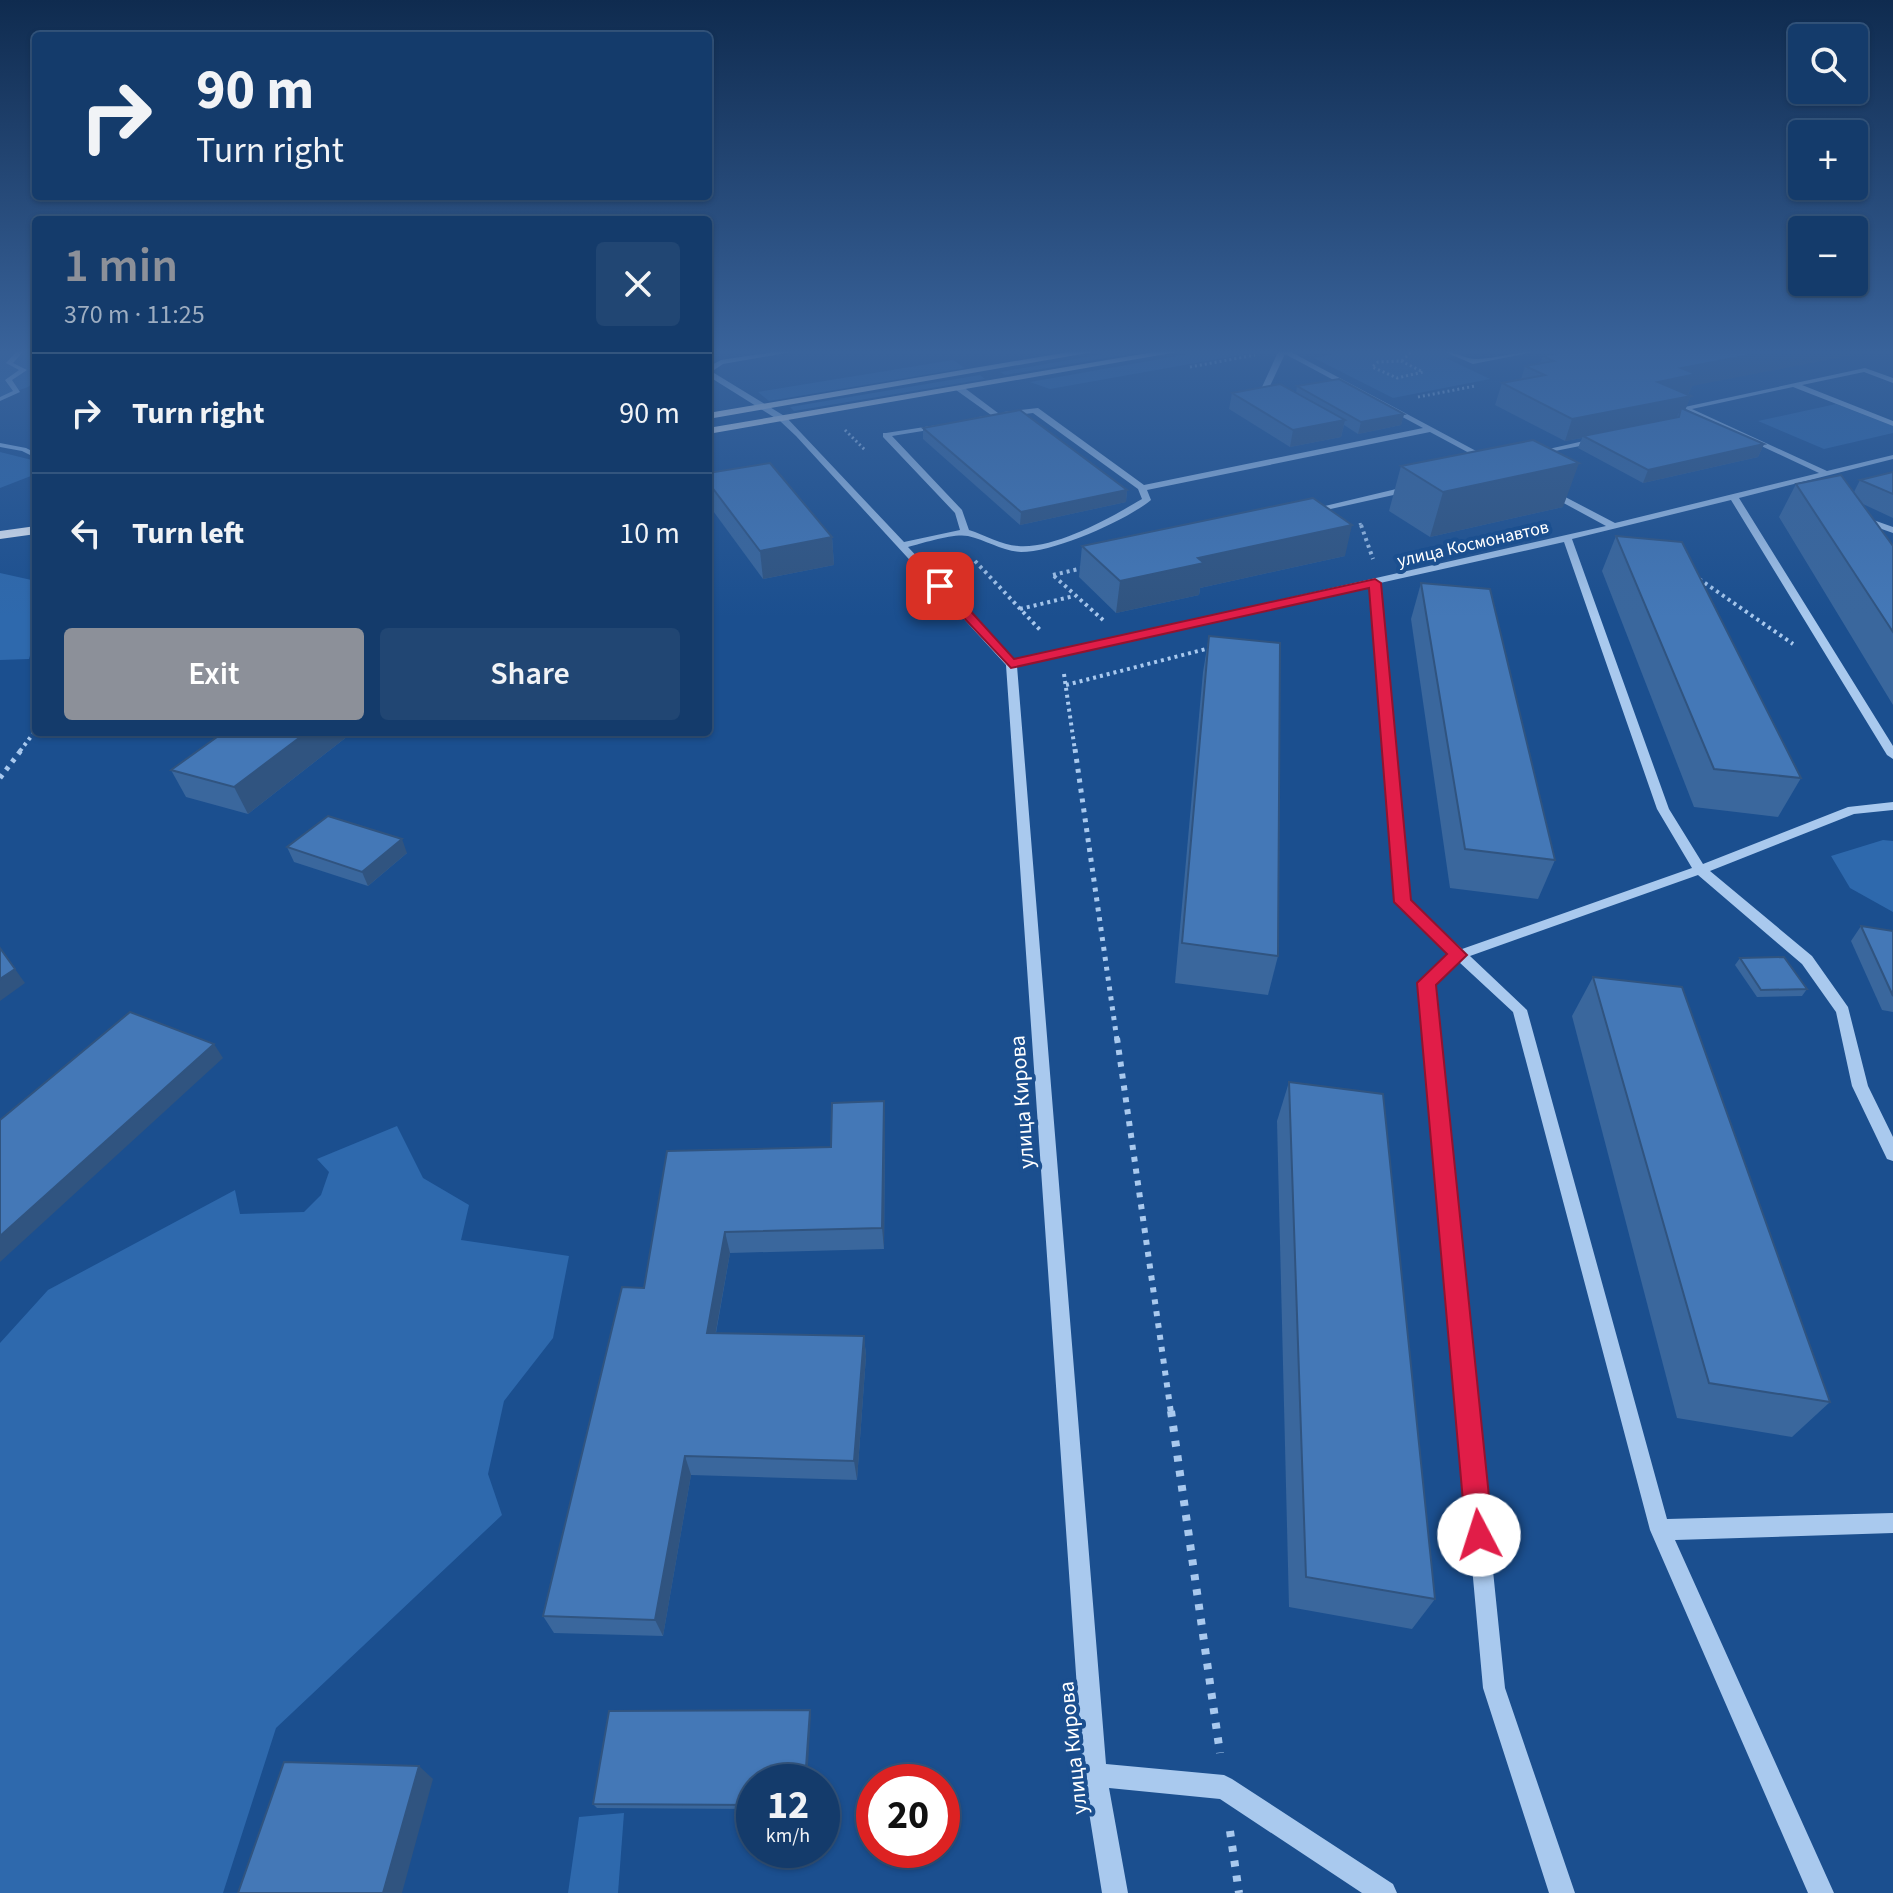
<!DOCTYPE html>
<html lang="en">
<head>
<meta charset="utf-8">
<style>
  body { margin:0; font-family:"Source Sans 3",sans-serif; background:#214673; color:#f1f3f6; height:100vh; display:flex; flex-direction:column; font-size:30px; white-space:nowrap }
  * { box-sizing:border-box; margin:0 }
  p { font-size:26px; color:#9dadc1 }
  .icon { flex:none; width:44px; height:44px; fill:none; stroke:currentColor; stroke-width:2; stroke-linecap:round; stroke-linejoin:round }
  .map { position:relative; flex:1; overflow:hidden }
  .side { position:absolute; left:32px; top:216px; width:680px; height:520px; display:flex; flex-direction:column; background:#143b6b; border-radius:8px; box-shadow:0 2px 6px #0004,0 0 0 2px #33557e }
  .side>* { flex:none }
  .top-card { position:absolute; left:32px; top:32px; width:680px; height:168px; border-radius:8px; box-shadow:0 2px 6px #0004,0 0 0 2px #33557e; background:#143b6b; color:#f1f3f6; overflow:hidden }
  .tools { position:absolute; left:1788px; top:24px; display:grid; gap:16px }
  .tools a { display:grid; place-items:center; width:80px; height:80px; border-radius:8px; background:#143b6b; box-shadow:0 2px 6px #0004,0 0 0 2px #33557e; font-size:40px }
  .speed { position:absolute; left:736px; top:1764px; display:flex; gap:16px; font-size:40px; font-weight:700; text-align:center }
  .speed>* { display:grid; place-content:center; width:104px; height:104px; border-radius:50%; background:#143b6b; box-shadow:0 2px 6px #0004,0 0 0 2px #33557e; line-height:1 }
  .speed small { font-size:20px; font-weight:400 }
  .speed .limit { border:12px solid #d22; background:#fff; color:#111 }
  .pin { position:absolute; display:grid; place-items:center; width:68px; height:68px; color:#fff; margin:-34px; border-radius:16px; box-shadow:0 4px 12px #0006 }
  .me { position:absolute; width:88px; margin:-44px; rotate:355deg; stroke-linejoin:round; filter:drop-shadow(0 0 6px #0008) }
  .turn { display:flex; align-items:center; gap:28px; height:168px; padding:0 32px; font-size:36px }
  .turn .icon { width:104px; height:104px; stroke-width:2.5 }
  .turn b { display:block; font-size:56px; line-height:68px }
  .round { display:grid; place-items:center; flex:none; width:84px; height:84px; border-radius:8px; background:#214673 }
  .summary { display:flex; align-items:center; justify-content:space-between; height:136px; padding:0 32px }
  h1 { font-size:48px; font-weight:600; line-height:60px; color:#8c9099 }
  .action { display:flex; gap:16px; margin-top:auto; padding:16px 32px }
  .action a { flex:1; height:92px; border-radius:8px; background:#8c9099; color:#fff; font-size:32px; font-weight:600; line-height:92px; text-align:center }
  .action a+a { background:#214673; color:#f1f3f6 }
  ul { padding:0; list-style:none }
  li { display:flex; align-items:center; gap:24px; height:120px; padding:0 32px; border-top:2px solid #33557e }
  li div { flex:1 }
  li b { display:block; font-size:30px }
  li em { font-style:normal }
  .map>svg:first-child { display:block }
  .green { fill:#2e69ad }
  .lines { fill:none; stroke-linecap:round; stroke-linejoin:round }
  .stream { fill:#9cc4f0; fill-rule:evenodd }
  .path-far4 { stroke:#a9c9ee; stroke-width:3; stroke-dasharray:2 3; stroke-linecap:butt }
  .path-far3 { stroke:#a9c9ee; stroke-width:4; stroke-dasharray:3 4; stroke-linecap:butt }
  .path-far2 { stroke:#a9c9ee; stroke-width:5; stroke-dasharray:4 6; stroke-linecap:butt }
  .path-far1 { stroke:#a9c9ee; stroke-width:6; stroke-dasharray:5 7; stroke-linecap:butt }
  .path { stroke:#a9c9ee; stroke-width:8; stroke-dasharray:6 9; stroke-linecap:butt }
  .minor { fill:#a9c9ee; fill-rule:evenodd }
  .major { fill:#f0f6ff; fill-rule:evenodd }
  .wall { fill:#3a679d }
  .shaded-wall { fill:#305480 }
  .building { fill:#4478b7; stroke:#305480; stroke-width:2 }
  .route { fill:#e11d48; stroke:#92132f; stroke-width:2 }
  .labels { text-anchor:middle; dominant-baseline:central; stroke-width:8; stroke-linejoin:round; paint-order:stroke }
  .far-street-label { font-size:18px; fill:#fff; stroke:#1b4f8f }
  .street-label { font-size:22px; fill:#fff; stroke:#1b4f8f }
</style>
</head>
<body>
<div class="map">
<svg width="1893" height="1893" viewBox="0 0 1893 1893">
  <rect width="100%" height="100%" fill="#1b4f8f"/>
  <g class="green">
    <path d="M 0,352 L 36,352 L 36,381 L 28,387 L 0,397 Z"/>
    <path d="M 1115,352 L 1141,352 L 1005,375 L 1000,372 Z"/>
    <path d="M 1200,352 L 1257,352 L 1050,389 L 1030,382 Z"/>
    <path d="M 1344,352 L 1475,352 L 1446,358 L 1490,379 L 1393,398 L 1314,358 Z"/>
    <path d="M 953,360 L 965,368 L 769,401 L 758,392 Z"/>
    <path d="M 980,375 L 985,379 L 794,411 L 790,407 Z"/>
    <path d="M 1836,404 L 1893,426 L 1893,433 L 1824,449 L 1758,421 Z"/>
    <path d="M 0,452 L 36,461 L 36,474 L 0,488 Z"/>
    <path d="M 0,573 L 36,581 L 36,635 L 29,659 L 0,660 Z"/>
    <path d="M 1883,840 L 1893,841 L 1893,912 L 1850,888 L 1831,856 Z"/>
    <path d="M 397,1126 L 423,1178 L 469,1205 L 461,1240 L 569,1256 L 553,1338 L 504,1401 L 488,1474 L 502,1515 L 276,1728 L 223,1893 L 0,1893 L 0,1343 L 48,1290 L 235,1190 L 240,1214 L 304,1212 L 321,1195 L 329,1172 L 317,1159 Z"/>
    <path d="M 624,1813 L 618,1893 L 568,1893 L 579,1817 Z"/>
  </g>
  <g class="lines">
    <g class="stream">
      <path d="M 16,352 L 23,352 L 13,363 L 27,370 L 12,380 L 20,392 L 0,401 L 0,397 L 13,391 L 5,380 L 19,370 L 6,363 Z"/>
      <path d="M 0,443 L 26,448 L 36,453 L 36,458 L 22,451 L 0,447 Z"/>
    </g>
    <g class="path-far4">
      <path d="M 1401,361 L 1423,372 L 1397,378 L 1372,367 L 1378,362 Z"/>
      <path d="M 1402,361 L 1411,352"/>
      <path d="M 1190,367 L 1255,355"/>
      <path d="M 1418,397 L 1475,386"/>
      <path d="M 845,430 L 866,451"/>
      <path d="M 1360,523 L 1361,527"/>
    </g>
    <g class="path-far3">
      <path d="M 1361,525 L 1373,559"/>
      <path d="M 975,561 L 1042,632"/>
      <path d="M 1053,575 L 1083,568"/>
      <path d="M 1054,576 L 1103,620"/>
      <path d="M 1699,579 L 1793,644"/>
      <path d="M 1020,609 L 1074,596"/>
      <path d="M 1064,674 L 1075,751"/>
      <path d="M 1066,685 L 1210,648"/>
      <path d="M 20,751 L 36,730"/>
    </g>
    <g class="path-far2">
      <path d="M 1075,749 L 1117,1040"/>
      <path d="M 0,778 L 22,749"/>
    </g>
    <path class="path-far1" d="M 1117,1038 L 1171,1413"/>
    <g class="path">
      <path d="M 1171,1411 L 1220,1753"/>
      <path d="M 1230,1831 L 1239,1893"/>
    </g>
    <g class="minor">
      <path d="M 774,352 L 792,352 L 723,364 L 714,370 L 714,373 L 786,417 L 904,542 L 960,530 L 955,513 L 883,437 L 883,433 L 886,433 L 944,424 L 945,426 L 941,428 L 892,436 L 962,510 L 969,530 C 985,535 1001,545 1018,546 C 1056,549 1110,518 1142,499 L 1138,489 L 1033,413 L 1007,416 L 1004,416 L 1004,412 L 1038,408 L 1144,485 L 1423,428 L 1285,354 L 1270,386 L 1285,396 L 1278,398 L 1262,387 L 1278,352 L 1291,352 L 1493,460 L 1486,462 L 1430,432 L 1147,490 L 1151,500 C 1125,521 1055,552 1021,552 C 1002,551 986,540 968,536 C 954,533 923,543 908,547 L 1013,660 L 1606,526 L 1547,494 L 1547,490 L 1550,489 L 1615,523 L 1819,473 L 1680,408 L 1865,368 L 1893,378 L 1893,383 L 1864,372 L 1802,385 L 1893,421 L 1893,426 L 1793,387 L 1692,409 L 1827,471 L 1893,455 L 1893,459 L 1739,498 L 1893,746 L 1893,759 L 1887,755 L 1731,500 L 1572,539 L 1669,809 L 1703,864 L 1848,807 L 1893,802 L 1893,810 L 1854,814 L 1710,871 L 1812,956 L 1848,1007 L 1868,1086 L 1893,1137 L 1893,1161 L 1887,1159 L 1852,1086 L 1836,1012 L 1802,964 L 1698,875 L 1470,956 L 1527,1010 L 1667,1519 L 1893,1513 L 1893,1533 L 1675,1540 L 1834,1893 L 1808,1893 L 1650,1530 L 1513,1012 L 1459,962 L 1433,985 L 1505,1688 L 1575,1893 L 1549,1893 L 1483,1688 L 1419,983 L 1450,954 L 1395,902 L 1370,585 L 1017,666 L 1106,1764 L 1224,1775 L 1232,1779 L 1393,1884 L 1397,1893 L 1362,1893 L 1220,1799 L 1109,1788 L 1128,1893 L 1102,1893 L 1083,1775 L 1006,665 L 796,436 L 780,421 L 708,376 L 708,367 L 721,360 ZM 1564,542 L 1657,809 L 1692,868 L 1462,949 L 1409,900 L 1380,583 Z"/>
      <path d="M 1445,352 C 1456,352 1465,359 1476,359 C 1495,359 1515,352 1534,352 L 1473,364 Z"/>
      <path d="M 956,386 L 962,386 L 1002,416 L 979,421 L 979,417 L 991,415 L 956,390 Z"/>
      <path d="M 1597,438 L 1600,438 L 1600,442 L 1535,455 L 1531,453 Z"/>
      <path d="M 1413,485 L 1417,488 L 1416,490 L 1308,514 L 1304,511 Z"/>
      <path d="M 1862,516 L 1893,527 L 1893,533 L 1859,521 L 1859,517 Z"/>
    </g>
    <g class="major">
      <path d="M 1069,352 L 1093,352 L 708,419 L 708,413 Z"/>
      <path d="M 1154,352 L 1177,352 L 708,434 L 708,428 Z"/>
      <path d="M 36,526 L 36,534 L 0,539 L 0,531 Z"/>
    </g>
  </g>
  <g class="wall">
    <path d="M 1543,356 L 1692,386 L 1688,395 L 1691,396 L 1685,409 L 1764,444 L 1758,457 L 1643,483 L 1578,448 L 1582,438 L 1565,441 L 1495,405 L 1502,383 L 1521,379 L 1525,366 L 1540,363 Z"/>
    <path d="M 1297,386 L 1404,414 L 1401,425 L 1358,434 L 1344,425 L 1341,437 L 1290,447 L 1229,409 L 1232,393 L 1296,393 Z"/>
    <path d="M 923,428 L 1127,490 L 1126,502 L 1020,525 L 923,439 Z"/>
    <path d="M 1401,466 L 1563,507 L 1430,537 L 1389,511 Z"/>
    <path d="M 1893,472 L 1893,518 L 1863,504 L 1893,546 L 1893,705 L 1779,517 L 1796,484 L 1854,492 L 1860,480 Z"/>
    <path d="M 708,482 L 832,537 L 834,565 L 763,579 L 708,504 Z"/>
    <path d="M 1616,536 L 1801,778 L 1778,817 L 1694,807 L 1602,571 Z"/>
    <path d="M 1082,546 L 1345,556 L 1200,588 L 1199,595 L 1116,613 L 1079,577 Z"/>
    <path d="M 1421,583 L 1555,860 L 1538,899 L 1450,888 L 1411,619 Z"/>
    <path d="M 1209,636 L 1278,956 L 1268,995 L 1175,983 L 1203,672 Z"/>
    <path d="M 224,732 L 353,732 L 248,814 L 186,797 L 171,770 Z"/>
    <path d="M 287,847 L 407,853 L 368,886 L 294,862 Z"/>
    <path d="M 1861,926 L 1893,931 L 1893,1012 L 1882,1010 L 1851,941 Z"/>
    <path d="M 1740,958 L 1807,989 L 1802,996 L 1757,997 L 1735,965 Z"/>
    <path d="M 1593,977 L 1830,1402 L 1792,1437 L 1677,1418 L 1572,1016 Z"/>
    <path d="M 1289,1082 L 1435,1599 L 1412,1629 L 1289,1607 L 1277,1121 Z"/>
    <path d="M 884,1101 L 885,1123 L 884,1249 L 730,1253 L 716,1333 L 864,1336 L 866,1356 L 857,1480 L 691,1475 L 663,1636 L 554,1633 L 543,1616 L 644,1288 L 831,1147 Z"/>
    <path d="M 811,1715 L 754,1782 L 754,1809 L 597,1808 L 593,1804 Z"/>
  </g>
  <g class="shaded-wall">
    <path d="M 1766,352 L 1868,352 L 1692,386 L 1687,396 L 1658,382 L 1681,368 Z"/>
    <path d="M 1691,396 L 1682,418 L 1681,408 L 1676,419 L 1583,436 L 1582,438 L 1565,441 L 1572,419 Z"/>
    <path d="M 1404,414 L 1401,425 L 1358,434 L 1361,422 Z"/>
    <path d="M 1345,420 L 1341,437 L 1290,447 L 1293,430 Z"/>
    <path d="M 1764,444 L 1758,457 L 1643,483 L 1648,470 Z"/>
    <path d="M 1579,463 L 1563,507 L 1430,537 L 1443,492 Z"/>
    <path d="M 1127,490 L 1126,502 L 1020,525 L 1021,512 Z"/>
    <path d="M 1352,525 L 1345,556 L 1200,588 L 1199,595 L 1116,613 L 1120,581 L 1198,558 Z"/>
    <path d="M 832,537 L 834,565 L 763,579 L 760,551 Z"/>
    <path d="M 307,732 L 353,732 L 248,814 L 234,787 Z"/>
    <path d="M 402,839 L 407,853 L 368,886 L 362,872 Z"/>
    <path d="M 0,948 L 25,983 L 0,1001 Z"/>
    <path d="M 214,1044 L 223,1058 L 0,1262 L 0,1236 Z"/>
    <path d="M 884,1101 L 885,1123 L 884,1249 L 882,1228 Z"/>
    <path d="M 725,1232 L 730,1253 L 712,1353 L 707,1333 Z"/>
    <path d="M 864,1336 L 866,1356 L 857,1480 L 854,1461 Z"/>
    <path d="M 685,1456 L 691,1475 L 663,1636 L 655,1620 Z"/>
    <path d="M 810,1710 L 811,1715 L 807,1782 L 805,1782 Z"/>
    <path d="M 419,1766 L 433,1779 L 402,1893 L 383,1893 Z"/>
  </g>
  <g class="building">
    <path d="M 1563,352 L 1766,352 L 1681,368 L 1696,374 L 1658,382 L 1691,396 L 1572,419 L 1502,383 L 1545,375 L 1525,366 L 1554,361 L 1543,356 Z"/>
    <path d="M 1339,379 L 1404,414 L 1361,422 L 1297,386 Z"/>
    <path d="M 1280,384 L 1345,420 L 1293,430 L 1232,393 Z"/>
    <path d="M 1681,408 L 1764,444 L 1648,470 L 1583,436 L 1679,417 Z"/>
    <path d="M 1020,410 L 1127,490 L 1021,512 L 923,428 Z"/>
    <path d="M 1533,440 L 1579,463 L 1443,492 L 1401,466 Z"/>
    <path d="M 770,463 L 832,537 L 760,551 L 708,482 L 708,473 Z"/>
    <path d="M 1893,472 L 1893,494 L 1860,480 Z"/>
    <path d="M 1841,475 L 1893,546 L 1893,632 L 1796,484 Z"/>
    <path d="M 1313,498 L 1352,525 L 1198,558 L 1204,563 L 1120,581 L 1082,546 Z"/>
    <path d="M 1616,536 L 1682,542 L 1801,778 L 1714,769 Z"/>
    <path d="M 1421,583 L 1490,589 L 1555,860 L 1465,849 Z"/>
    <path d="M 1209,636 L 1280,643 L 1278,956 L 1182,943 Z"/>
    <path d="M 224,732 L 307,732 L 234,787 L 171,770 Z"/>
    <path d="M 328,816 L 402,839 L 362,872 L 287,847 Z"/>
    <path d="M 1861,926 L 1893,931 L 1893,996 Z"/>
    <path d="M 0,948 L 15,969 L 0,979 Z"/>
    <path d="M 1784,957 L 1807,989 L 1761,990 L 1740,958 Z"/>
    <path d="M 1593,977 L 1682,987 L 1830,1402 L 1709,1383 Z"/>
    <path d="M 130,1012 L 214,1044 L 0,1236 L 0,1120 Z"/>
    <path d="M 1289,1082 L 1383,1094 L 1435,1599 L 1306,1577 Z"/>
    <path d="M 884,1101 L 882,1228 L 725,1232 L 707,1333 L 864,1336 L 854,1461 L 685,1456 L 655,1620 L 543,1616 L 622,1287 L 644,1288 L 667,1151 L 831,1147 L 832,1103 Z"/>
    <path d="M 810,1710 L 805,1782 L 754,1782 L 754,1805 L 593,1804 L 609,1711 Z"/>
    <path d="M 284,1762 L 419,1766 L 383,1893 L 238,1893 Z"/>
  </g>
  <linearGradient id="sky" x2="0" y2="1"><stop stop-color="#0f2b4f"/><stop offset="0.57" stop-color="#39639b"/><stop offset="1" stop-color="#39639b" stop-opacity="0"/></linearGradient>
  <rect width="1893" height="617" fill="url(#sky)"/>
  <path class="route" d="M 1375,579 L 1381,583 L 1411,900 L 1467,955 L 1436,985 L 1493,1535 L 1489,1544 L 1479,1548 L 1470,1544 L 1466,1535 L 1417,983 L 1447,954 L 1394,902 L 1369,588 L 1011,668 L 934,586 L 945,583 L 1014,659 Z"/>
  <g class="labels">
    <g class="far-street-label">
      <text transform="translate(1473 544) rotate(-13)">улица Космонавтов</text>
    </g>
    <g class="street-label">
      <text transform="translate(1022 1102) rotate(-94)">улица Кирова</text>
      <text transform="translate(1073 1748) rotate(-96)">улица Кирова</text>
    </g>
  </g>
</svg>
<div class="tools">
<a><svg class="icon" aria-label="search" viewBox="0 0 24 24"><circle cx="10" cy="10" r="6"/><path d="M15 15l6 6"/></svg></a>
<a>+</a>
<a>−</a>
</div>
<div class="speed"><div>12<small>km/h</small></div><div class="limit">20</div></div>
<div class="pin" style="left:940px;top:586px;background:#d93025"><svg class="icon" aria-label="arrive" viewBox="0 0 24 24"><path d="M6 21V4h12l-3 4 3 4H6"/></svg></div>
<svg class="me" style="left:1479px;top:1535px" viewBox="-20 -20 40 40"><circle r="19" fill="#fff"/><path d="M0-13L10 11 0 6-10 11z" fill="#e11d48"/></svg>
<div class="top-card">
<div class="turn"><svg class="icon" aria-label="right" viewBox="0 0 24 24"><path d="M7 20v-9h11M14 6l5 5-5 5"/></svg><div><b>90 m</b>Turn right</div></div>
</div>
<section class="side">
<div class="summary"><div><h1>1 min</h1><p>370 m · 11:25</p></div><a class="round"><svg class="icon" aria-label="close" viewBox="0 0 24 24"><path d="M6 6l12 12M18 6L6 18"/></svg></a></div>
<ul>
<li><svg class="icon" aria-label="right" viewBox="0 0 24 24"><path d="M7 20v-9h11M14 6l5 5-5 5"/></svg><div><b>Turn right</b></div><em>90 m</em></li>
<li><svg class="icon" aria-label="left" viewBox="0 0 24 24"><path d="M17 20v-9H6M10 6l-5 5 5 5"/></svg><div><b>Turn left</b></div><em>10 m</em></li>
</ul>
<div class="action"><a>Exit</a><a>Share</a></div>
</section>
</div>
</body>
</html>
